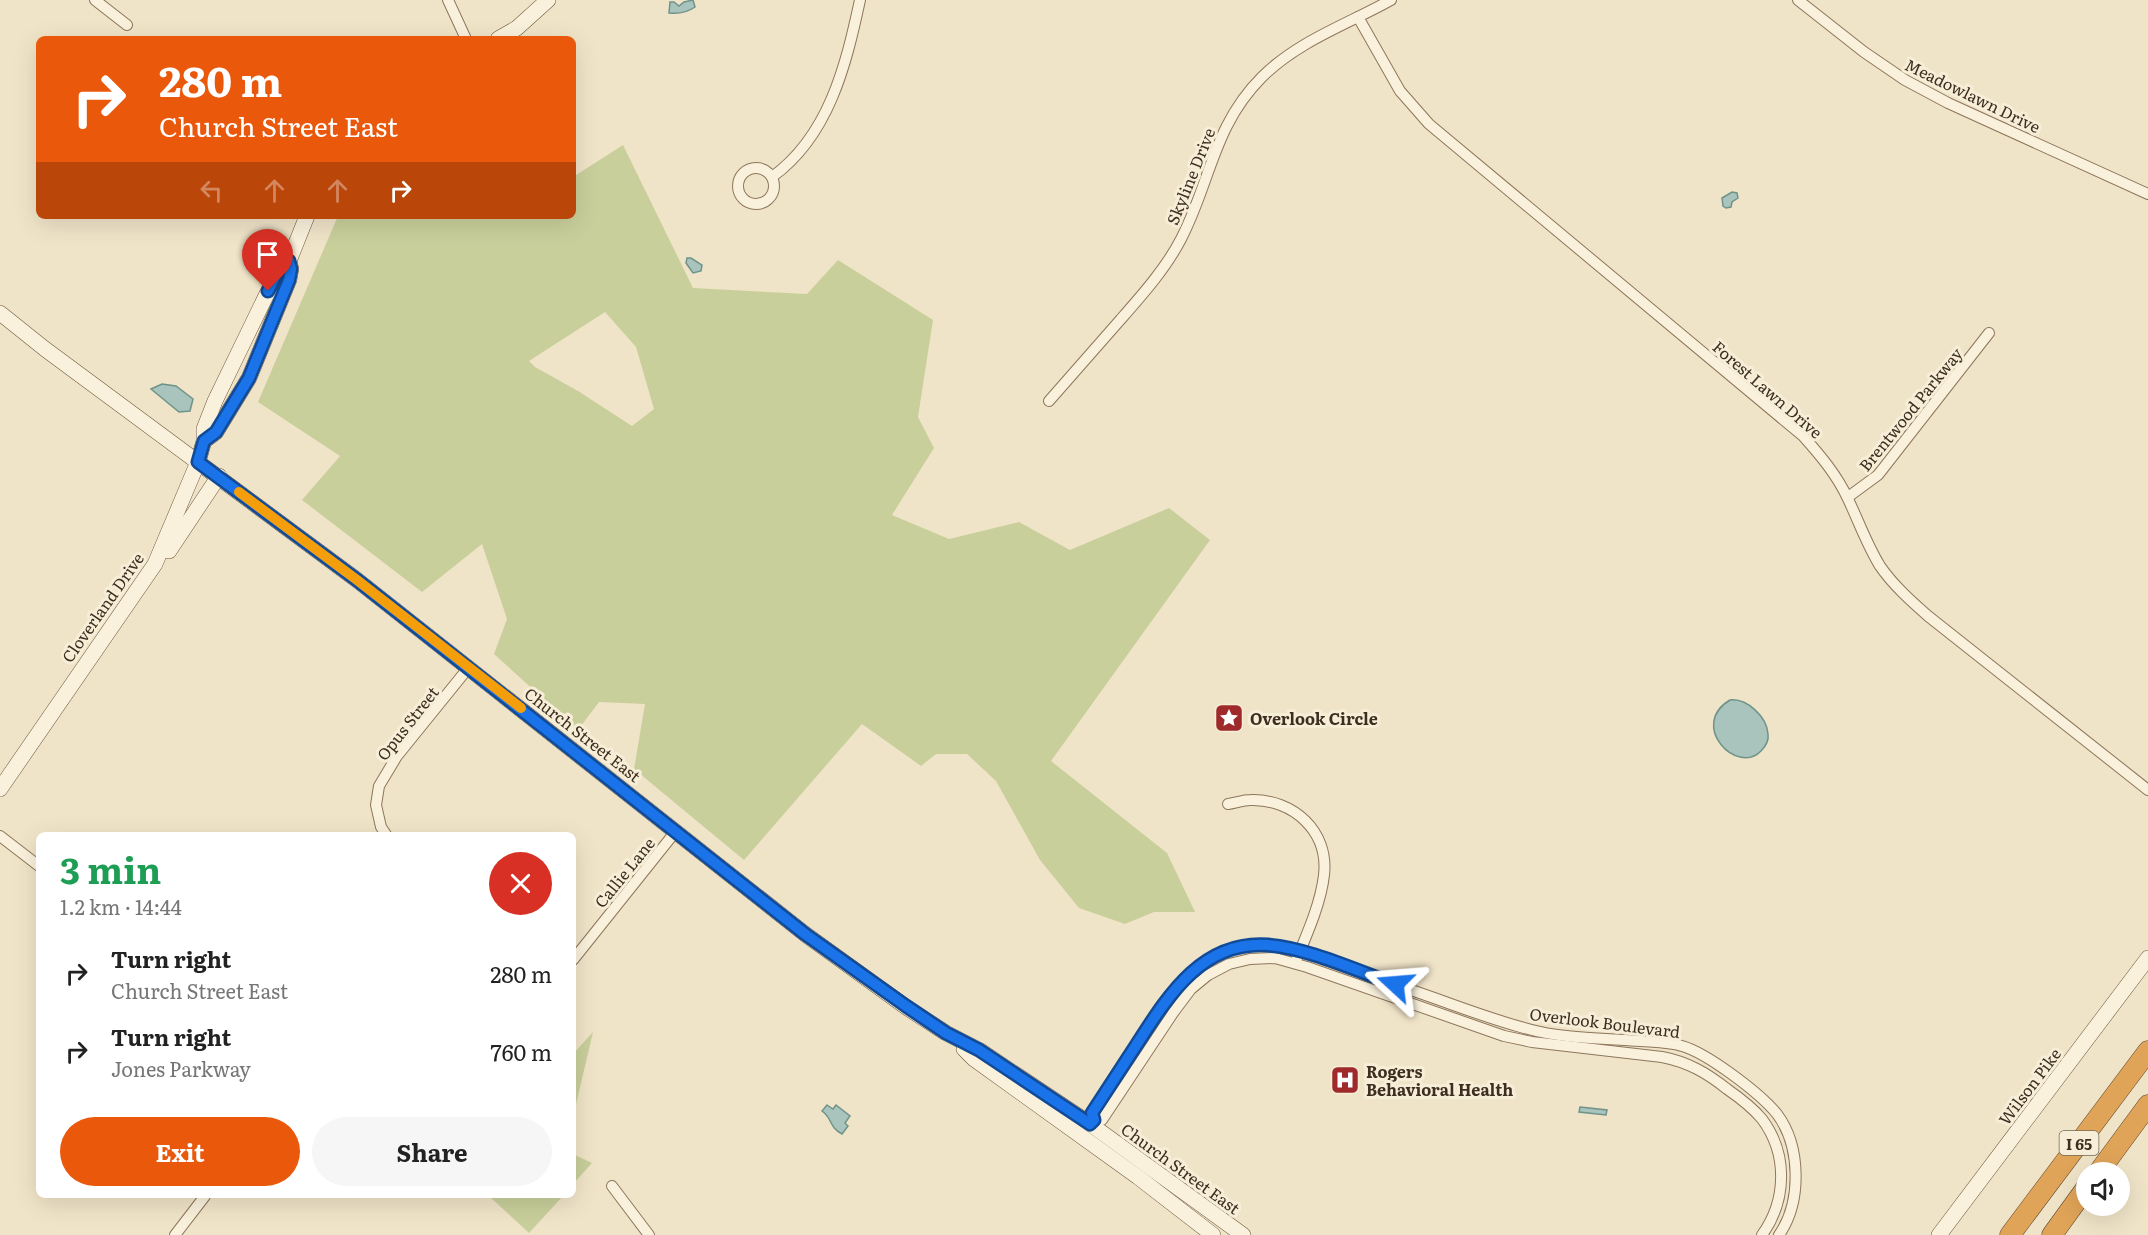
<!DOCTYPE html>
<html lang="en">
<head>
<meta charset="utf-8">
<style>
  body { margin:0; font-family:Literata,serif; background:#f6f6f6; color:#222; height:100vh; display:flex; flex-direction:column; font-size:22px; white-space:nowrap }
  * { box-sizing:border-box; margin:0 }
  p { font-size:20px; color:#767676 }
  .icon { flex:none; width:33px; height:33px; fill:none; stroke:currentColor; stroke-width:2; stroke-linecap:round; stroke-linejoin:round }
  .map { position:relative; flex:1; overflow:hidden }
  .details { position:absolute; left:36px; top:832px; width:540px; height:366px; display:flex; flex-direction:column; background:#fff; border-radius:9px; box-shadow:0 6px 24px #0002 }
  .details>* { flex:none }
  .hud { position:absolute; left:36px; top:36px; width:540px; height:183px; border-radius:9px; box-shadow:0 6px 24px #0002; background:#ea580c; color:#fff; overflow:hidden }
  .controls { position:absolute; left:2076px; top:1162px; display:grid; gap:12px }
  .controls a { display:grid; place-items:center; width:54px; height:54px; border-radius:50%; background:#fff; box-shadow:0 6px 24px #0002; font-size:30px }
  .pin { position:absolute; display:grid; place-items:center; width:51px; height:51px; color:#fff; margin:-62px -26px; border-radius:50% 50% 50% 0; rotate:-45deg; box-shadow:0 0 6px #0007 }
  .pin .icon { rotate:45deg }
  .me { position:absolute; width:66px; margin:-33px; rotate:289deg; stroke-linejoin:round; filter:drop-shadow(0 0 4px #0008) }
  .turn { display:flex; align-items:center; gap:21px; height:126px; padding:0 24px; font-size:27px }
  .turn .icon { width:78px; height:78px; stroke-width:2.5 }
  .turn b { display:block; font-size:42px; line-height:51px }
  .lanes { display:flex; align-items:center; height:57px; padding:0 24px; background:#0003; justify-content:center; gap:30px; direction:ltr }
  .lanes .off { opacity:.35 }
  .round { display:grid; place-items:center; flex:none; width:63px; height:63px; border-radius:32px; background:#f6f6f6 }
  .summary { display:flex; align-items:center; justify-content:space-between; height:102px; padding:0 24px }
  h1 { font-size:36px; font-weight:700; line-height:45px; color:#1e9e55 }
  .button { display:flex; gap:12px; margin-top:auto; padding:12px 24px }
  .button a { flex:1; height:69px; border-radius:36px; background:#ea580c; color:#fff; font-size:24px; font-weight:700; line-height:69px; text-align:center }
  .button a+a { background:#f6f6f6; color:#222 }
  ul { padding:0; list-style:none }
  li { display:flex; align-items:center; gap:18px; height:78px; padding:0 24px }
  li div { flex:1 }
  li b { display:block; font-size:22px }
  li em { font-style:normal }
  .map>svg:first-child { display:block }
  .green { fill:#c9cf9b; fill-rule:evenodd }
  .water { fill:#a9c4bc; stroke:#6f938a; stroke-width:1.5 }
  .lines { fill:none; stroke-linecap:round; stroke-linejoin:round }
  .street-casing { stroke:#8d765c; stroke-width:12 }
  .secondary-casing { stroke:#6f573f; stroke-width:16 }
  .highway-casing { stroke:#5b4430; stroke-width:21 }
  .street { stroke:#faf1dc; stroke-width:10 }
  .secondary { stroke:#faf1dc; stroke-width:15 }
  .highway { stroke:#e0a458; stroke-width:20 }
  .route-casing { stroke:#114b97; stroke-width:15 }
  .route { stroke:#1a73e8; stroke-width:10 }
  .slow { stroke:#f59e0b; stroke-width:10 }
  .labels { text-anchor:middle; dominant-baseline:central; stroke-width:6; stroke-linejoin:round; paint-order:stroke }
  .shield { fill:#f7eed8; stroke:#756857; stroke-width:1.5 }
  .shield-label { font-size:15px; font-weight:bold; fill:#3d2e20 }
  .street-label { font-size:16px; fill:#3d2e20; stroke:#f7eed8 }
  .poi-label { font-size:16px; font-weight:bold; fill:#3d2e20; stroke:#f7eed8; text-anchor:start }
</style>
</head>
<body>
<div class="map">
<svg width="2148" height="1235" viewBox="0 0 2148 1235">
  <rect width="100%" height="100%" fill="#f0e4c8"/>
  <g class="green">
    <path d="M 623,145 L 693,288 L 807,294 L 838,260 L 933,320 L 918,417 L 934,448 L 892,515 L 949,539 L 1019,522 L 1070,550 L 1169,508 L 1210,540 L 1051,761 L 1167,853 L 1195,912 L 1154,912 L 1125,924 L 1079,908 L 1040,860 L 996,781 L 967,754 L 936,754 L 921,766 L 862,724 L 744,860 L 634,769 L 645,704 L 599,702 L 578,730 L 494,654 L 507,619 L 482,544 L 422,592 L 302,500 L 340,456 L 258,402 L 338,216 L 376,216 L 384,219 L 387,216 L 573,216 L 573,177 ZM 605,312 L 636,347 L 654,409 L 632,426 L 578,391 L 535,367 L 529,361 Z"/>
    <path d="M 593,1032 L 573,1117 L 573,1054 Z"/>
    <path d="M 573,1154 L 592,1163 L 573,1184 Z"/>
    <path d="M 489,1196 L 563,1196 L 529,1233 Z"/>
  </g>
  <g class="water">
    <path d="M 693,0 L 695,7 C 688,12 679,14 669,13 L 670,2 L 674,2 L 679,6 L 684,2 Z"/>
    <path d="M 1732,192 L 1737,193 L 1738,198 L 1732,202 L 1731,207 L 1726,208 L 1723,206 L 1722,198 Z"/>
    <path d="M 687,258 L 691,258 L 702,265 L 701,271 L 693,273 L 686,263 Z"/>
    <path d="M 162,384 L 176,386 L 193,399 L 190,411 L 179,412 L 151,389 Z"/>
    <path d="M 1730,700 C 1747,698 1767,717 1768,734 C 1769,741 1765,747 1761,751 C 1737,776 1688,725 1730,700 Z"/>
    <path d="M 827,1105 L 833,1109 L 836,1105 L 850,1116 L 845,1123 L 848,1126 L 842,1134 C 828,1126 833,1119 822,1111 Z"/>
    <path d="M 1580,1107 L 1607,1110 L 1606,1115 L 1579,1112 Z"/>
  </g>
  <g class="lines">
    <g class="street-casing">
      <g id="street">
        <path d="M 95,0 L 127,25"/>
        <path d="M 448,0 L 466,39"/>
        <path d="M 1798,0 L 1864,52 L 1905,80 L 1948,103 L 2148,194"/>
        <path d="M 1358,17 L 1400,91 L 1429,124 L 1803,436 C 1820,455 1837,475 1848,499 C 1859,522 1867,545 1880,566 C 1893,585 1911,601 1928,616 L 2148,790"/>
        <circle cx="756" cy="186" r="18"/>
        <path d="M 772,177 C 829,136 846,65 860,0"/>
        <path d="M 1049,401 C 1073,374 1097,346 1121,319 C 1143,294 1166,268 1181,239 C 1211,181 1213,126 1262,77 C 1298,41 1348,24 1391,0"/>
        <path d="M 1848,497 L 1878,475 L 1989,333"/>
        <path d="M 1228,804 C 1235,803 1243,800 1251,800 C 1293,799 1329,831 1324,875 C 1321,902 1308,932 1297,958"/>
        <path d="M 0,836 L 39,866"/>
        <path d="M 387,836 L 381,827 L 376,805 L 379,786 L 397,756 L 469,667"/>
        <path d="M 573,960 L 676,831"/>
        <path d="M 1094,1120 L 1092,1113 C 1107,1090 1122,1067 1137,1044 C 1163,1005 1190,956 1241,947 C 1261,943 1280,948 1300,951 C 1346,967 1392,983 1437,999 C 1467,1010 1497,1021 1528,1029 C 1564,1039 1604,1038 1641,1041 C 1654,1042 1669,1042 1682,1046 C 1707,1053 1760,1093 1777,1114 C 1801,1146 1802,1202 1779,1235"/>
        <path d="M 1090,1124 L 1094,1120 L 1102,1120 L 1173,1013 L 1191,989 L 1208,975 L 1229,964 L 1250,959 L 1275,958 L 1307,967 L 1504,1036 L 1532,1042 L 1662,1057 C 1688,1062 1707,1073 1727,1089 C 1740,1098 1752,1107 1762,1119 C 1788,1154 1787,1200 1762,1235"/>
        <path d="M 612,1186 L 649,1235"/>
        <path d="M 175,1235 L 205,1196"/>
      </g>
    </g>
    <g class="secondary-casing">
      <g id="secondary">
        <path d="M 498,39 L 517,28 L 548,0"/>
        <path d="M 0,313 L 45,349 L 357,580 L 805,934 L 906,1007 L 946,1033 L 979,1050 L 1090,1124 L 1243,1235"/>
        <path d="M 204,441 L 216,432 L 249,378 L 289,280 L 291,269 L 289,261"/>
        <path d="M 169,551 L 219,476"/>
        <path d="M 0,789 L 155,564 L 198,462 L 204,441 L 204,429 L 215,401 L 280,267 L 289,261 L 307,216"/>
        <path d="M 964,1049 L 974,1059 L 1138,1177 L 1213,1235"/>
        <path d="M 1939,1235 L 2148,958"/>
      </g>
    </g>
    <g class="highway-casing">
      <g id="highway">
        <path d="M 2098,1173 L 2148,1105"/>
        <path d="M 2010,1235 L 2148,1051"/>
        <path d="M 2052,1235 L 2086,1188"/>
      </g>
    </g>
    <use href="#street" class="street"/>
    <use href="#secondary" class="secondary"/>
    <use href="#highway" class="highway"/>
  </g>
  <g class="lines">
    <g class="route-casing">
      <path id="route" d="M 268,291 L 280,267 L 289,261 L 291,269 L 289,280 L 249,378 L 216,432 L 204,441 L 198,462 L 357,580 L 805,934 L 906,1006 L 946,1033 L 979,1050 L 1090,1124 L 1094,1120 L 1092,1113 C 1107,1090 1122,1067 1137,1044 C 1168,996 1202,940 1268,945 C 1308,948 1357,971 1395,984"/>
    </g>
    <use href="#route" class="route"/>
    <path class="slow" d="M 239,492 L 357,580 L 521,708"/>
  </g>
  <defs>
    <g id="sight-square" transform="scale(1.5)"><rect x="-9" y="-9" width="18" height="18" rx="4" fill="#9e2a2b" stroke="#f7eed8"/><path d="M0-6L1.8-2.2L6-1.7L2.9 1.2L3.7 5.4L0 3.3L-3.7 5.4L-2.9 1.2L-6-1.7L-1.8-2.2Z" fill="#fff"/></g>
    <g id="hospital-square" transform="scale(1.5)"><rect x="-9" y="-9" width="18" height="18" rx="4" fill="#9e2a2b" stroke="#f7eed8"/><path d="M-5-5h3v3.5h4V-5h3V5h-3V1.5h-4V5h-3Z" fill="#fff"/></g>
  </defs>
  <g fill-rule="evenodd">
    <use href="#sight-square" x="1229" y="718"/>
    <use href="#hospital-square" x="1345" y="1080"/>
  </g>
  <g class="labels">
    <rect class="shield" x="2059.5" y="1131" width="39" height="24" rx="4.5"/>
    <g class="shield-label">
      <text x="2079" y="1143">I 65</text>
    </g>
    <g class="street-label">
      <text transform="translate(1973 95) rotate(26)">Meadowlawn Drive</text>
      <text transform="translate(1190 176) rotate(-68)">Skyline Drive</text>
      <text transform="translate(1768 389) rotate(41)">Forest Lawn Drive</text>
      <text transform="translate(1910 409) rotate(-51)">Brentwood Parkway</text>
      <text transform="translate(102 607) rotate(-55)">Cloverland Drive</text>
      <text transform="translate(407 723) rotate(-52)">Opus Street</text>
      <text transform="translate(583 734) rotate(38)">Church Street East</text>
      <text transform="translate(624 872) rotate(-51)">Callie Lane</text>
      <text transform="translate(1605 1022) rotate(7)">Overlook Boulevard</text>
      <text transform="translate(2029 1086) rotate(-53)">Wilson Pike</text>
      <text transform="translate(1181 1168) rotate(36)">Church Street East</text>
    </g>
    <g class="poi-label">
      <text x="1250" y="718">Overlook Circle</text>
      <text x="1366" y="1071">Rogers<tspan x="1366" dy="18">Behavioral Health</tspan></text>
    </g>
  </g>
</svg>
<div class="controls">
<a><svg class="icon" aria-label="sound" viewBox="0 0 24 24"><path d="M4 9h4l5-4v14l-5-4H4zM17 9q2 3 0 6"/></svg></a>
</div>
<div class="pin" style="left:268px;top:291px;background:#d93025"><svg class="icon" aria-label="arrive" viewBox="0 0 24 24"><path d="M6 21V4h12l-3 4 3 4H6"/></svg></div>
<svg class="me" style="left:1395px;top:984px" viewBox="-20 -20 40 40"><path d="M0-17L14 15 0 8-14 15z" fill="#1a73e8" stroke="#fff" stroke-width="4"/></svg>
<div class="hud">
<div class="turn"><svg class="icon" aria-label="right" viewBox="0 0 24 24"><path d="M7 20v-9h11M14 6l5 5-5 5"/></svg><div><b>280 m</b>Church Street East</div></div>
<div class="lanes"><svg class="icon off" aria-label="left" viewBox="0 0 24 24"><path d="M17 20v-9H6M10 6l-5 5 5 5"/></svg><svg class="icon off" aria-label="ahead" viewBox="0 0 24 24"><path d="M12 20V5M6 11l6-6 6 6"/></svg><svg class="icon off" aria-label="ahead" viewBox="0 0 24 24"><path d="M12 20V5M6 11l6-6 6 6"/></svg><svg class="icon" aria-label="right" viewBox="0 0 24 24"><path d="M7 20v-9h11M14 6l5 5-5 5"/></svg></div>
</div>
<section class="details">
<div class="summary"><div><h1>3 min</h1><p>1.2 km · 14:44</p></div><a class="round" style="background:#d93025;color:#fff"><svg class="icon" aria-label="close" viewBox="0 0 24 24"><path d="M6 6l12 12M18 6L6 18"/></svg></a></div>
<ul>
<li><svg class="icon" aria-label="right" viewBox="0 0 24 24"><path d="M7 20v-9h11M14 6l5 5-5 5"/></svg><div><b>Turn right</b><p>Church Street East</p></div><em>280 m</em></li>
<li><svg class="icon" aria-label="right" viewBox="0 0 24 24"><path d="M7 20v-9h11M14 6l5 5-5 5"/></svg><div><b>Turn right</b><p>Jones Parkway</p></div><em>760 m</em></li>
</ul>
<div class="button"><a>Exit</a><a>Share</a></div>
</section>
</div>
</body>
</html>
